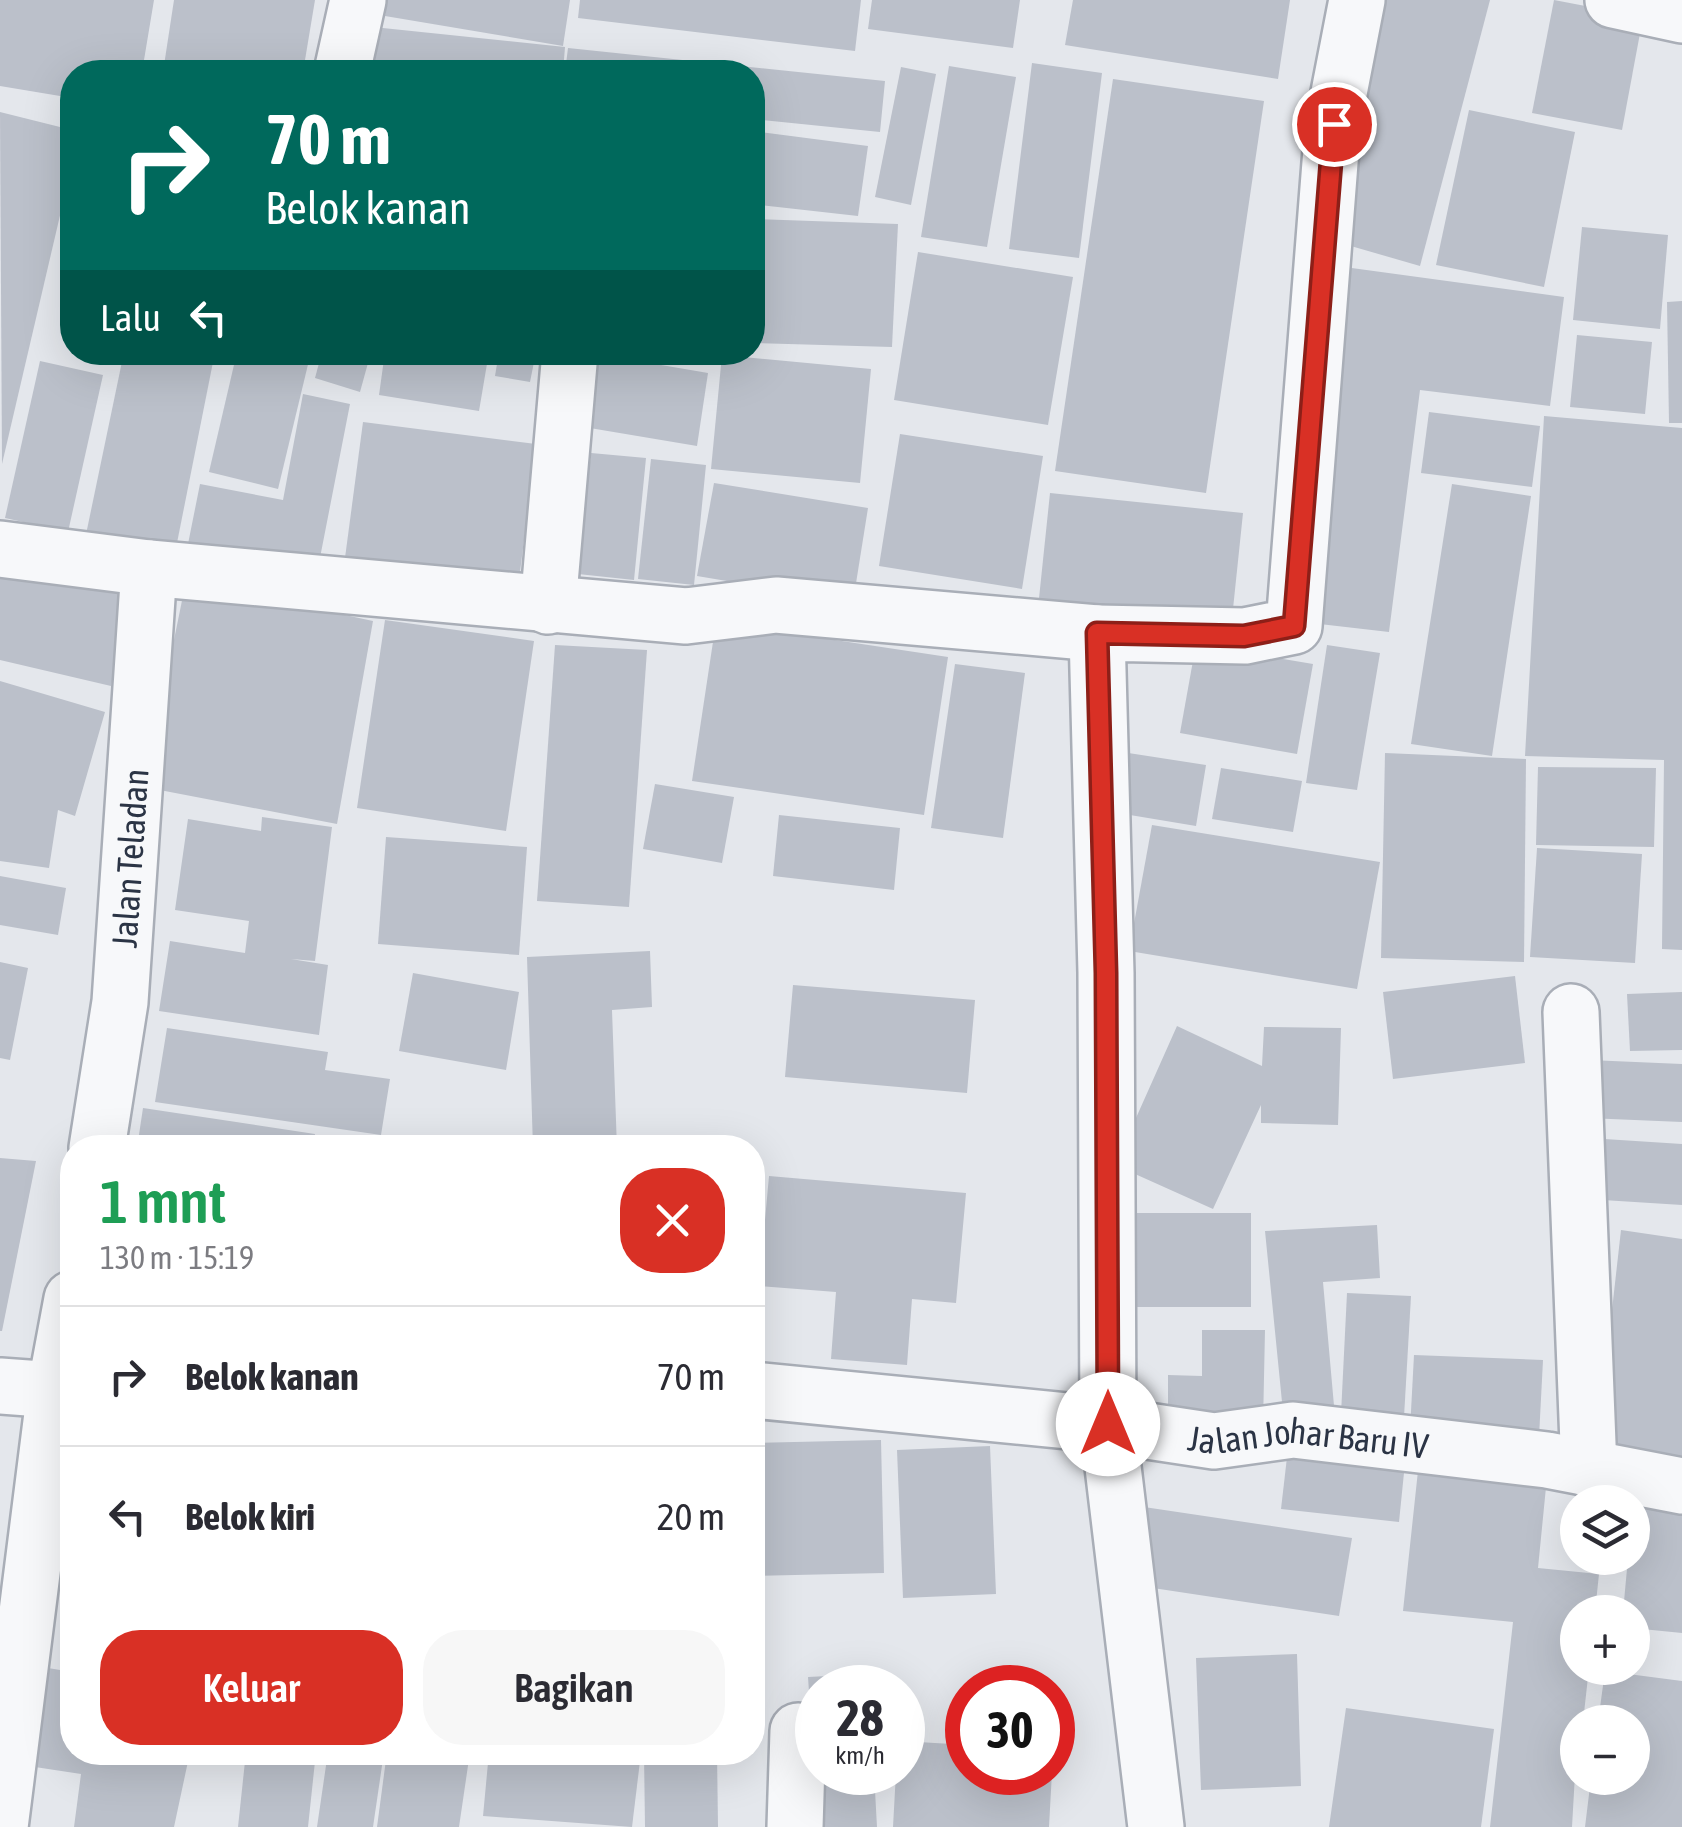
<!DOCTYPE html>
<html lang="id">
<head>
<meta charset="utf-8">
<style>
  body { margin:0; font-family:"Asap Condensed",sans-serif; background:#f7f7f7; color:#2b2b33; height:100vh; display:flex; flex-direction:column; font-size:38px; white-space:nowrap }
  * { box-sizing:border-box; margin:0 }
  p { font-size:32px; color:#7c7c81 }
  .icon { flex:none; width:55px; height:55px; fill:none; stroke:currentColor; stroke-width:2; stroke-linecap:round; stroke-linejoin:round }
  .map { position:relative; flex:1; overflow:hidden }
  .sheet { position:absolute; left:60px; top:1135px; width:705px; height:630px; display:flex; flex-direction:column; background:#fff; border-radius:40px; box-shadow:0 10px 40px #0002 }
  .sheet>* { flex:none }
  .top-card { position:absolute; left:60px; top:60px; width:705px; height:305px; border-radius:40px; box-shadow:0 10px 40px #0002; background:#00695c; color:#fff; overflow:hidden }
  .buttons { position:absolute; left:1560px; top:1485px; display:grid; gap:20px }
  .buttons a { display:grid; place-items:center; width:90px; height:90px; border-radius:50%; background:#fff; box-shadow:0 10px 40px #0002; font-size:50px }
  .speed { position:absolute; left:795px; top:1665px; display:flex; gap:20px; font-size:50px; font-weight:700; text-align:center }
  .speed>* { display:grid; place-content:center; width:130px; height:130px; border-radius:50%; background:#fff; box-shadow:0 10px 40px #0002; line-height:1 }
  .speed small { font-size:25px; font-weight:400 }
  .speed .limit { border:15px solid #d22; background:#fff; color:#111 }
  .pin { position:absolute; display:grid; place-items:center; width:85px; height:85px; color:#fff; margin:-42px; border:5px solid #fff; border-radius:50%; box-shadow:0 2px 10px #0007 }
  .me { position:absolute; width:110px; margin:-55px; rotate:0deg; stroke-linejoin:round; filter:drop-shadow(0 0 8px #0008) }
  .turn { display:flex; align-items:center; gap:35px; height:210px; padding:0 40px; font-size:45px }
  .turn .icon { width:130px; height:130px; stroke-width:2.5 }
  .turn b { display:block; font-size:70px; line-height:85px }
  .then { display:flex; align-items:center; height:95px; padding:0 40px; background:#0003; gap:20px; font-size:38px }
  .round { display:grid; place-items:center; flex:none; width:105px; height:105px; border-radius:40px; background:#f7f7f7 }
  .headline { display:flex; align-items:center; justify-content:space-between; height:170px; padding:0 40px }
  h1 { font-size:60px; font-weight:600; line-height:75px; color:#1e9e55 }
  .cta { display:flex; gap:20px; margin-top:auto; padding:20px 40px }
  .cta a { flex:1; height:115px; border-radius:40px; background:#d93025; color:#fff; font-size:40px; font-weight:600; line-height:115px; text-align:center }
  .cta a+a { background:#f7f7f7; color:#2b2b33 }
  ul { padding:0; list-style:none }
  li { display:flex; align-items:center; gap:30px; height:140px; padding:0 40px; border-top:2px solid #e1e1e2 }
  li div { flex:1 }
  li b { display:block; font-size:38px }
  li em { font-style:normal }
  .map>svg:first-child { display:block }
  .building { fill:#bbc0ca }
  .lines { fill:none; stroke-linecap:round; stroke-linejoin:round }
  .street-casing { stroke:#a9aeb7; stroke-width:60 }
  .street { stroke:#f7f8fa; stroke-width:55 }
  .route-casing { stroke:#8d1f18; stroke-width:25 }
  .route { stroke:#d93025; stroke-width:18 }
  .labels { text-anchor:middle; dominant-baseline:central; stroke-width:8; stroke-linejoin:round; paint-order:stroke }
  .street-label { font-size:35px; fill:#2b3445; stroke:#f4f6f9 }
</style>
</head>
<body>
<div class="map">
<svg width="1682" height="1827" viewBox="0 0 1682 1827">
  <rect width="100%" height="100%" fill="#e4e7ec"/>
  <g class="building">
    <path d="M 0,0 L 154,0 L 142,72 L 72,72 L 72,98 L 0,86 Z"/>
    <path d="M 174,0 L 315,0 L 303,72 L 163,72 Z"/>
    <path d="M 387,0 L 570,0 L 563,46 L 385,16 Z"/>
    <path d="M 580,0 L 861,0 L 855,51 L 578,18 Z"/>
    <path d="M 872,0 L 1020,0 L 1013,48 L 868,29 Z"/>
    <path d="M 1073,0 L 1290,0 L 1278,79 L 1065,45 Z"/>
    <path d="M 1380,0 L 1490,0 L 1420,266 L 1337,242 Z"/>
    <path d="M 1554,0 L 1643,17 L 1622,130 L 1532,113 Z"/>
    <path d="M 354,25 L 565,47 L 563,72 L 349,72 Z"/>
    <path d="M 568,48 L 885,81 L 880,132 L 752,119 L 752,72 L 565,72 Z"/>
    <path d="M 1032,63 L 1102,73 L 1079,258 L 1009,249 Z"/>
    <path d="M 949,66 L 1016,77 L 987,247 L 921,237 Z"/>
    <path d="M 901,67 L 936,74 L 911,205 L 875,197 Z"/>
    <path d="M 1113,79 L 1264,101 L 1206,493 L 1055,471 Z"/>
    <path d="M 1469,110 L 1575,132 L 1544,287 L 1436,265 Z"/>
    <path d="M 0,112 L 72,130 L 72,164 L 2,464 Z"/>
    <path d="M 752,131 L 868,146 L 858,216 L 752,204 Z"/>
    <path d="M 752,219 L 898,224 L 892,347 L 752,343 Z"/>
    <path d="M 1582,227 L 1668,235 L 1660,329 L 1573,320 Z"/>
    <path d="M 918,252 L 1073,277 L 1048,425 L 894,400 Z"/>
    <path d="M 1337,266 L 1564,297 L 1550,406 L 1420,390 L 1389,632 L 1311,623 Z"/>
    <path d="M 1682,301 L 1682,423 L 1669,423 L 1667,302 Z"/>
    <path d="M 1577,335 L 1652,342 L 1645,414 L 1570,407 Z"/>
    <path d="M 124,352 L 215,352 L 173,563 L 84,544 Z"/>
    <path d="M 237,352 L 311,352 L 278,489 L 209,472 Z"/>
    <path d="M 322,352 L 371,352 L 360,392 L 315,378 Z"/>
    <path d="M 385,352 L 489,352 L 479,411 L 379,395 Z"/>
    <path d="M 499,352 L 536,352 L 530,382 L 495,376 Z"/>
    <path d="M 585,352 L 708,373 L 697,446 L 566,424 Z"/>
    <path d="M 722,355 L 871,369 L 860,483 L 711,469 Z"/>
    <path d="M 40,361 L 103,375 L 68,532 L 5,518 Z"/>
    <path d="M 303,394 L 350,404 L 318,568 L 188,544 L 200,484 L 283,500 Z"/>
    <path d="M 1429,412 L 1540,426 L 1532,487 L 1421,473 Z"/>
    <path d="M 1544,416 L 1682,428 L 1682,950 L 1662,949 L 1664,760 L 1525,756 Z"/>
    <path d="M 363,422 L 536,444 L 519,580 L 345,558 Z"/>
    <path d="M 900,434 L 1043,456 L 1022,589 L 879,566 Z"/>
    <path d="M 591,453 L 646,458 L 634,580 L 578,574 Z"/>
    <path d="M 651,459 L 706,465 L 694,585 L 638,579 Z"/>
    <path d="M 714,483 L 868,508 L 853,602 L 697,576 Z"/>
    <path d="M 1452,484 L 1531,496 L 1492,756 L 1411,744 Z"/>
    <path d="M 1050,493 L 1243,513 L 1231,628 L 1038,608 Z"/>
    <path d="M 0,557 L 135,590 L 111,686 L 0,660 Z"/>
    <path d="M 186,581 L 373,621 L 337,824 L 144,787 Z"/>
    <path d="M 385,620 L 534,641 L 506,831 L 357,808 Z"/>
    <path d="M 716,622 L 948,657 L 924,815 L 692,781 Z"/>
    <path d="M 1196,644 L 1313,664 L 1297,754 L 1180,733 Z"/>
    <path d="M 555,645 L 647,650 L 629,907 L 537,901 Z"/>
    <path d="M 1327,645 L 1380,653 L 1357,790 L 1306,783 Z"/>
    <path d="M 955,664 L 1025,673 L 1003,838 L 931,828 Z"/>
    <path d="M 0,681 L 105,712 L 75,816 L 58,810 L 49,868 L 0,861 Z"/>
    <path d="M 1122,752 L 1206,765 L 1196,826 L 1112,812 Z"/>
    <path d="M 1385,753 L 1526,759 L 1524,962 L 1381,958 Z"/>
    <path d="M 1538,767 L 1656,768 L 1654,847 L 1536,845 Z"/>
    <path d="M 1221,768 L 1302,781 L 1293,832 L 1212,819 Z"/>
    <path d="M 655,784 L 734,797 L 722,863 L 643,849 Z"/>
    <path d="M 779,815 L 900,828 L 894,890 L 773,876 Z"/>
    <path d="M 262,817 L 332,827 L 315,961 L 291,959 L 328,965 L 319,1035 L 159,1011 L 170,941 L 245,953 L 249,921 L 175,910 L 188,819 L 261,831 Z"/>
    <path d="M 1152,825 L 1380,862 L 1357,989 L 1129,951 Z"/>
    <path d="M 386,837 L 527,847 L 519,955 L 378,944 Z"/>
    <path d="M 1537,848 L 1642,854 L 1635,963 L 1530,957 Z"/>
    <path d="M 0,876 L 66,888 L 58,935 L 0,925 Z"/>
    <path d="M 650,951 L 652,1007 L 612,1010 L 617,1148 L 533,1148 L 527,957 Z"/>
    <path d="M 0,962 L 28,968 L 10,1060 L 0,1058 Z"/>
    <path d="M 413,973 L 519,992 L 506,1070 L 399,1051 Z"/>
    <path d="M 1515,976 L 1525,1063 L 1393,1079 L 1383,992 Z"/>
    <path d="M 793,985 L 975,1000 L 967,1093 L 785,1077 Z"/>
    <path d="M 1682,992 L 1682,1050 L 1630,1051 L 1627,994 Z"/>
    <path d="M 1177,1026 L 1262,1066 L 1264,1027 L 1341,1028 L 1338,1125 L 1261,1123 L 1261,1105 L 1213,1209 L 1115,1165 Z"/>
    <path d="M 167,1028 L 328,1052 L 325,1070 L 390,1079 L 381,1135 L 155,1102 Z"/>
    <path d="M 1589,1060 L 1682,1064 L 1682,1122 L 1587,1118 Z"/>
    <path d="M 143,1108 L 315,1134 L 313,1148 L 137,1148 Z"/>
    <path d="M 1589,1138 L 1682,1144 L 1682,1205 L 1587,1199 Z"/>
    <path d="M 0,1158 L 36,1161 L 2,1331 L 0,1331 Z"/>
    <path d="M 769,1176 L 966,1193 L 956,1303 L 912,1299 L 907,1365 L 831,1359 L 836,1292 L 759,1286 Z"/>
    <path d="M 1120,1213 L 1251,1213 L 1251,1307 L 1119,1307 Z"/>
    <path d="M 1377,1225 L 1380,1278 L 1323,1282 L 1335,1417 L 1284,1422 L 1265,1231 Z"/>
    <path d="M 1621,1230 L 1682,1239 L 1682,1465 L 1596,1452 Z"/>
    <path d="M 1347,1293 L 1411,1296 L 1404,1417 L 1341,1414 Z"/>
    <path d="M 1202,1330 L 1265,1330 L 1263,1425 L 1168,1423 L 1168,1375 L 1202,1376 Z"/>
    <path d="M 1414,1355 L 1543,1360 L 1539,1437 L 1410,1430 Z"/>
    <path d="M 881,1440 L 884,1573 L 752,1576 L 752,1443 Z"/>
    <path d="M 1289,1440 L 1406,1453 L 1399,1522 L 1281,1509 Z"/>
    <path d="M 990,1446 L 996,1594 L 903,1598 L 897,1450 Z"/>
    <path d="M 1420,1452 L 1548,1467 L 1538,1568 L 1599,1574 L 1595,1612 L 1578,1612 L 1578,1668 L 1589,1668 L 1583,1722 L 1578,1722 L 1572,1827 L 1490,1827 L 1513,1622 L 1403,1611 Z"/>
    <path d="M 1635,1496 L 1682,1501 L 1682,1633 L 1632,1628 L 1632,1612 L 1623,1612 L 1628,1558 L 1632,1558 Z"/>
    <path d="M 1144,1507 L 1352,1538 L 1339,1616 L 1133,1585 Z"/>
    <path d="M 1297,1654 L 1301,1786 L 1201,1790 L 1196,1658 Z"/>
    <path d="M 48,1668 L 72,1672 L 72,1752 L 190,1752 L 174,1827 L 74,1827 L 81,1774 L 35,1767 Z"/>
    <path d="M 1605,1671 L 1682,1681 L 1682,1827 L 1585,1827 L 1591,1778 L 1632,1778 L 1632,1722 L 1598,1722 Z"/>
    <path d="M 867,1674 L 868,1688 L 818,1688 L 818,1772 L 874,1772 L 877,1827 L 818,1827 L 808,1677 Z"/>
    <path d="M 1346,1708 L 1494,1729 L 1481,1827 L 1329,1827 Z"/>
    <path d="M 902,1741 L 968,1745 L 968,1772 L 1052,1772 L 1049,1827 L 893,1827 L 896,1772 L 902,1772 Z"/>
    <path d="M 246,1752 L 316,1752 L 308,1827 L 238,1827 Z"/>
    <path d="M 328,1752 L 384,1752 L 373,1827 L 317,1827 Z"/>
    <path d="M 387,1752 L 470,1752 L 459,1827 L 377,1827 Z"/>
    <path d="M 489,1752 L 562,1752 L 640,1761 L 632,1827 L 483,1816 Z"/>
    <path d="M 644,1752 L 717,1752 L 718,1827 L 645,1827 Z"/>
  </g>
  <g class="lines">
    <g class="street-casing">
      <g id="street">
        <path d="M 1613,0 L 1682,15"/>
        <path d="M 342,72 L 358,0"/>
        <path d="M 0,549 L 149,568 L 686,616 L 776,605 L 1097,633"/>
        <path d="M 548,606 L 570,352"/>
        <path d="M 1571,1012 L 1589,1469"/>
        <path id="s1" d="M 97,1148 L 120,1002 L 149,568"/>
        <path d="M 0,1386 L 55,1390"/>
        <path id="s2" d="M 752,1390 L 1108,1425 L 1214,1441 L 1293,1430 L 1547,1460 L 1682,1486"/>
        <path d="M 0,1827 L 55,1390 L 72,1299"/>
        <path d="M 795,1827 L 798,1731"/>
        <path d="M 1156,1827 L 1108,1425 L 1106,973 L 1097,633 L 1245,636 L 1294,626 L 1333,124 L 1357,0"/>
      </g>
    </g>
    <use href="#street" class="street"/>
  </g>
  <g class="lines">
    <g class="route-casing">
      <path id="route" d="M 1108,1424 L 1106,973 L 1097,633 L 1244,636 L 1294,626 L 1334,124"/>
    </g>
    <use href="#route" class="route"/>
  </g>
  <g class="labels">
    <g class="street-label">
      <text stroke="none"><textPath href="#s1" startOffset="292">Jalan Teladan</textPath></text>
      <text stroke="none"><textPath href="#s2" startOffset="560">Jalan Johar Baru IV</textPath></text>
    </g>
  </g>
</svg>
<div class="buttons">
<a><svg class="icon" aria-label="layers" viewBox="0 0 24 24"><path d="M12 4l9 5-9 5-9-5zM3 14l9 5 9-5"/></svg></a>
<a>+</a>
<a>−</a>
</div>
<div class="speed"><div>28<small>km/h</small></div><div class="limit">30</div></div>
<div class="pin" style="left:1334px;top:124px;background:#d93025"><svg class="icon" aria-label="arrive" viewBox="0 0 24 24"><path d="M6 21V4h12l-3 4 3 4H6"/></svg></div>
<svg class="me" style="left:1108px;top:1424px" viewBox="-20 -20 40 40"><circle r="19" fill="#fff"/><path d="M0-13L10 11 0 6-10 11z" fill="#d93025"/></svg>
<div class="top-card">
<div class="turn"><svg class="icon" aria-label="right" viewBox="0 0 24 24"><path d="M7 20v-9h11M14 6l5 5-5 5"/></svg><div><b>70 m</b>Belok kanan</div></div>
<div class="then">Lalu<svg class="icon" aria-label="left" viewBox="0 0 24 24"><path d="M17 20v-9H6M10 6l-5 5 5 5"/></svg></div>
</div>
<section class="sheet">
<div class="headline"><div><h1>1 mnt</h1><p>130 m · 15:19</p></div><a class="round" style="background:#d93025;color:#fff"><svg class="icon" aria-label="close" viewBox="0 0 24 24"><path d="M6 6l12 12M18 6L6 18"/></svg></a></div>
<ul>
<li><svg class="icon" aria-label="right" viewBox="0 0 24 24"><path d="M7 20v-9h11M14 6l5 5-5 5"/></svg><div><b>Belok kanan</b></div><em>70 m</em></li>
<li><svg class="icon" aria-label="left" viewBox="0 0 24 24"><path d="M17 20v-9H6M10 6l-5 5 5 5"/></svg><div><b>Belok kiri</b></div><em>20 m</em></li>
</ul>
<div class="cta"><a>Keluar</a><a>Bagikan</a></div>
</section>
</div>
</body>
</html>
